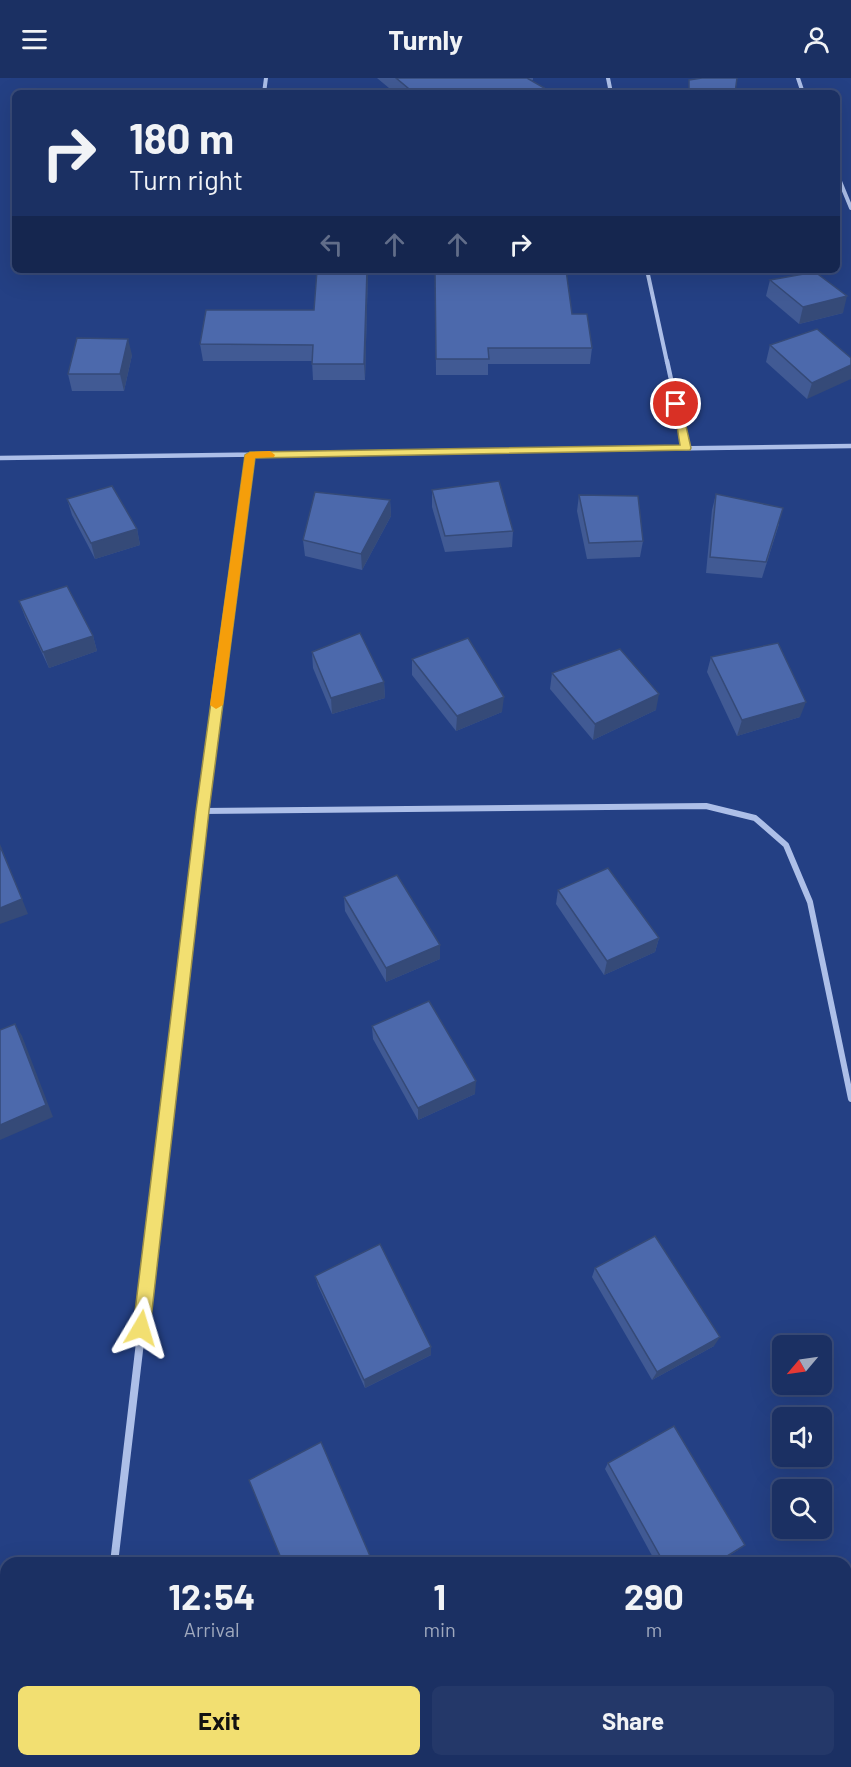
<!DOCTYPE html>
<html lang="en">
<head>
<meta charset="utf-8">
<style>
  body { margin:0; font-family:Barlow,sans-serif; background:#243869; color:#f1f3f6; height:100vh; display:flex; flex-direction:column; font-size:22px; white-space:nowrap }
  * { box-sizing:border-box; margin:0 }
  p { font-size:20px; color:#a0a9be }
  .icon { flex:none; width:33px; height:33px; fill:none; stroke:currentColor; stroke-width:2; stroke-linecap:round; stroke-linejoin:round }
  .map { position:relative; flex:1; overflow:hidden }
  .side { position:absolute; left:0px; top:1479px; width:852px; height:210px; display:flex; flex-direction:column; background:#1b3063; border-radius:18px 18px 0 0; box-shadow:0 6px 24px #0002,0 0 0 2px #394b78 }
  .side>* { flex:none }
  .banner { position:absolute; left:12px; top:12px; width:828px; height:183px; border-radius:9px; box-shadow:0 6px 24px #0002,0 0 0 2px #394b78; background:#1b3063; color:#f1f3f6; overflow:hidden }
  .needle { width:39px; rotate:241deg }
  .buttons { position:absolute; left:772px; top:1257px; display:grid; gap:12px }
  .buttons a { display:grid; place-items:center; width:60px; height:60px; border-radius:9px; background:#1b3063; box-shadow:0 6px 24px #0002,0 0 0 2px #394b78; font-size:30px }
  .pin { position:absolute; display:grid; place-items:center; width:51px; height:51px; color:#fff; margin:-26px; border:3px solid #fff; border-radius:50%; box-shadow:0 2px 6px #0007 }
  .me { position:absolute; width:66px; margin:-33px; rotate:7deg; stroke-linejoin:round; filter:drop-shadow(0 0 4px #0008) }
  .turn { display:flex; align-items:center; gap:21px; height:126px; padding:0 18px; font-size:27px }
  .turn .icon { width:78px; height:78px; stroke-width:2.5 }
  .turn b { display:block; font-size:42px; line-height:51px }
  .lanes { display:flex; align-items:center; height:57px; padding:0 18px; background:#0003; justify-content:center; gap:30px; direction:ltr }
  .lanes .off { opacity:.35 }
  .eta { display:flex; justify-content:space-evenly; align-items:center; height:102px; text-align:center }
  .eta b { font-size:36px; font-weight:700; line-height:42px }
  .cta { display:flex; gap:12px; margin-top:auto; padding:12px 18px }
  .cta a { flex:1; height:69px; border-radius:9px; background:#f2df71; color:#111; font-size:24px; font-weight:700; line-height:69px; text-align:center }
  .cta a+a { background:#243869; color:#f1f3f6 }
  header { display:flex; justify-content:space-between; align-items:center; height:78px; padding:0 18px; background:#1b3063; font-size:27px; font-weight:700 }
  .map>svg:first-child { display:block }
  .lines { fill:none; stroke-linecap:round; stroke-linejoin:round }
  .minor-far3 { stroke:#adbfe8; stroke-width:4 }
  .minor-far2 { stroke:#adbfe8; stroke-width:4.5 }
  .minor-far1 { stroke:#adbfe8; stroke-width:6 }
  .minor { stroke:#adbfe8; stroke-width:8 }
  .wall { fill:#415a94 }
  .shaded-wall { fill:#354a78 }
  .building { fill:#4c69ac; stroke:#354a78; stroke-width:1.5 }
  .route { fill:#f2df71; stroke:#9d9149; stroke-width:1.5 }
  .slow { fill:#f59e0b }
</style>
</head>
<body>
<header><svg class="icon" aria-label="menu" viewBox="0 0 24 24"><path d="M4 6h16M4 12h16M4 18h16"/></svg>Turnly<svg class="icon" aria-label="person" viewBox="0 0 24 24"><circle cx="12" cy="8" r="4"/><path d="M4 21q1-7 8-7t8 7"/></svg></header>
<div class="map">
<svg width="851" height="1689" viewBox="0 0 851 1689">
  <rect width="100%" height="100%" fill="#244084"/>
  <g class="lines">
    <g class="minor-far3">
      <path d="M 608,0 L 611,15"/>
      <path d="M 798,0 L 803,15"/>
      <path d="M 264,15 L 266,0"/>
      <path d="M 837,96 L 851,130"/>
      <path d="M 647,192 L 667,284"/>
    </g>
    <g class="minor-far2">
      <path d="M 667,283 L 686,370"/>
      <path d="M 0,380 L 851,368"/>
      <path d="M 214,645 L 250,377"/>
    </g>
    <g class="minor-far1">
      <path d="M 202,733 L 706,728 L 755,740 L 786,767 L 810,824 L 851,1021"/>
      <path d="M 159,1105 L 214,644"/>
    </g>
    <g class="minor">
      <path d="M 114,1485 L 159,1103"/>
      <path d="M 90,1689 L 91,1683"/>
    </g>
  </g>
  <g class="wall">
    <path d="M 377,0 L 533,0 L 533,2 L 531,2 L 553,15 L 395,15 Z"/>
    <path d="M 368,192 L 365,302 L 313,302 L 312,283 L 203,283 L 200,266 L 314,232 Z"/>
    <path d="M 435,192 L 572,236 L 592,270 L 590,286 L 488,286 L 488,297 L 436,297 Z"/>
    <path d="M 770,202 L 843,235 L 799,246 L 766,218 Z"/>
    <path d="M 770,267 L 851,280 L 807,321 L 766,284 Z"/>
    <path d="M 132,277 L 124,313 L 72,313 L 68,296 Z"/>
    <path d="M 432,412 L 513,453 L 512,469 L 445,474 L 432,429 Z"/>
    <path d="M 716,416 L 779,446 L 762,500 L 706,495 L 712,432 Z"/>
    <path d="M 579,417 L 643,463 L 640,479 L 587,481 L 577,433 Z"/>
    <path d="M 67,421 L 137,451 L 140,467 L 95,481 L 72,437 Z"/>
    <path d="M 390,422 L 391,438 L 362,492 L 305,478 L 303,462 Z"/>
    <path d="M 19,523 L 93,558 L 97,573 L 49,590 L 25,539 Z"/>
    <path d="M 312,574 L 384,604 L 385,620 L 332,636 L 313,590 Z"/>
    <path d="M 711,579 L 800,639 L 737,658 L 707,594 Z"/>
    <path d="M 412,581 L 502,634 L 456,653 L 412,597 Z"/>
    <path d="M 552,595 L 656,632 L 593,662 L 550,611 Z"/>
    <path d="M 558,812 L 659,860 L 655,874 L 604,897 L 556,826 Z"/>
    <path d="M 344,819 L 440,881 L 386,904 L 345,833 Z"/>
    <path d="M 372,948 L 475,1016 L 418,1042 L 373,961 Z"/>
    <path d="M 595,1190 L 714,1268 L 652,1302 L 592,1199 Z"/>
    <path d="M 315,1198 L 431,1269 L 431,1277 L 365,1310 L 318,1208 Z"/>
    <path d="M 608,1385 L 738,1472 L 717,1485 L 656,1485 L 605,1391 Z"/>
  </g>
  <g class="shaded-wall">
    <path d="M 367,192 L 368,192 L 365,302 L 364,286 Z"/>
    <path d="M 847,218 L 843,235 L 799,246 L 803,229 Z"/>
    <path d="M 128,261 L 132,277 L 124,313 L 120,296 Z"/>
    <path d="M 851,287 L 851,301 L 807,321 L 812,305 Z"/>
    <path d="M 390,422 L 391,438 L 362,492 L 361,476 Z"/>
    <path d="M 137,451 L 140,467 L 95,481 L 91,465 Z"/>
    <path d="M 93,558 L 97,573 L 49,590 L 43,574 Z"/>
    <path d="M 384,604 L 385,620 L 332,636 L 331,620 Z"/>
    <path d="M 659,616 L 656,632 L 593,662 L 595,646 Z"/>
    <path d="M 504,619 L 502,634 L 456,653 L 457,638 Z"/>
    <path d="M 806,624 L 800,639 L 737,658 L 742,642 Z"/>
    <path d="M 0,766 L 28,836 L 0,846 Z"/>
    <path d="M 659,860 L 655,874 L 604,897 L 607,883 Z"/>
    <path d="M 440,867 L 440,881 L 386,904 L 386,890 Z"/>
    <path d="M 15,946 L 22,958 L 53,1039 L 0,1062 L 0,1047 Z"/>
    <path d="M 476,1003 L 475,1016 L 418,1042 L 418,1030 Z"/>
    <path d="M 720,1259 L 714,1268 L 652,1302 L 657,1294 Z"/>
    <path d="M 431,1269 L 431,1277 L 365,1310 L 364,1302 Z"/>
  </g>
  <g class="building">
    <path d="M 396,0 L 527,0 L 553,15 L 414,15 Z"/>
    <path d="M 702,0 L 737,0 L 735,15 L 689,15 L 689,2 Z"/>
    <path d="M 317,192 L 367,192 L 364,286 L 312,286 L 313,267 L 200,266 L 206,232 L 314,232 Z"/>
    <path d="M 435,192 L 566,192 L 572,236 L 587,236 L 592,270 L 488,270 L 489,281 L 436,281 Z"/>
    <path d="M 815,194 L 847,218 L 803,229 L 770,202 Z"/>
    <path d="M 817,251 L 851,280 L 851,287 L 812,305 L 770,267 Z"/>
    <path d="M 77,260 L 128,261 L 120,296 L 68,296 Z"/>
    <path d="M 499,403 L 513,453 L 445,458 L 432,412 Z"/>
    <path d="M 112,408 L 137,451 L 91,465 L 67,421 Z"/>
    <path d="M 315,414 L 390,422 L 361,476 L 303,462 Z"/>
    <path d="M 716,416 L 783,430 L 766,484 L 710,479 Z"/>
    <path d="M 579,417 L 638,418 L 643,463 L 589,465 Z"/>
    <path d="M 67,508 L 93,558 L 43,574 L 19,523 Z"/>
    <path d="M 360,555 L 384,604 L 331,620 L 312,574 Z"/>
    <path d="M 468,560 L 504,619 L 457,638 L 412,581 Z"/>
    <path d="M 778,565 L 806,624 L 742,642 L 711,579 Z"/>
    <path d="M 620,571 L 659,616 L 595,646 L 552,595 Z"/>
    <path d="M 0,768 L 22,821 L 0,830 Z"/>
    <path d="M 608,790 L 659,860 L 607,883 L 558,812 Z"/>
    <path d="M 397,797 L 440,867 L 386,890 L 344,819 Z"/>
    <path d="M 429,923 L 476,1003 L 418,1030 L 372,948 Z"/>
    <path d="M 15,946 L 46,1027 L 0,1047 L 0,952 Z"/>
    <path d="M 655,1158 L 720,1259 L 657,1294 L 595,1190 Z"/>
    <path d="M 380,1166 L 431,1269 L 364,1302 L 315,1198 Z"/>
    <path d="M 674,1348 L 745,1467 L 716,1485 L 664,1485 L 608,1385 Z"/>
    <path d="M 321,1364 L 373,1485 L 283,1485 L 249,1402 Z"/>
  </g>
  <path class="route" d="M 673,323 L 681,326 L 691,370 L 690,372 L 255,380 L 209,733 L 150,1250 L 147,1256 L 141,1258 L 136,1256 L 133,1250 L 196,733 L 245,377 L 250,374 L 680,367 Z"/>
  <path class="slow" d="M 270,373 L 275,377 L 274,379 L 255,380 L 223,627 L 216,631 L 210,627 L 245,377 L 250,374 Z"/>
</svg>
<div class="buttons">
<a><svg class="needle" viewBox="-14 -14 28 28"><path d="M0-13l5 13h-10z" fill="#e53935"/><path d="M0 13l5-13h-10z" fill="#a0a9be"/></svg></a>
<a><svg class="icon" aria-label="sound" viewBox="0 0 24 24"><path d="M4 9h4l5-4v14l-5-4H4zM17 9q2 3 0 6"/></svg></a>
<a><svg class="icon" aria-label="search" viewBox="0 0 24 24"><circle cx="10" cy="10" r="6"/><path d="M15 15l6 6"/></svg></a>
</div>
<div class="pin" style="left:676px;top:326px;background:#d93025"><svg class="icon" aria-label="arrive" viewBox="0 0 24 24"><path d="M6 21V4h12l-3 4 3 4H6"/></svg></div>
<svg class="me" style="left:141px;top:1250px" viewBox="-20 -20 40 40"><path d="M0-17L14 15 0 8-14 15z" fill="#f2df71" stroke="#fff" stroke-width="4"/></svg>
<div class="banner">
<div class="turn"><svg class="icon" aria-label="right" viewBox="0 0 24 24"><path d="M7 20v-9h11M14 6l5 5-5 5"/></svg><div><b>180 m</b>Turn right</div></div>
<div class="lanes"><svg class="icon off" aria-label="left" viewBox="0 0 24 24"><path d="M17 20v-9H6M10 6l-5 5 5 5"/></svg><svg class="icon off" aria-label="ahead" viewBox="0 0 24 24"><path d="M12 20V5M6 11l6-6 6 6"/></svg><svg class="icon off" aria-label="ahead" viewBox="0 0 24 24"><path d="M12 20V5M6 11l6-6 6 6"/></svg><svg class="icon" aria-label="right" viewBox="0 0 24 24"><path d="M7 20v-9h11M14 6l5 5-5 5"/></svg></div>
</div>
<section class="side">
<div class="eta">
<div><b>12:54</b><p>Arrival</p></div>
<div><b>1</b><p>min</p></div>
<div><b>290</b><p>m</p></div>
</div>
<div class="cta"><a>Exit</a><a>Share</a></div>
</section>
</div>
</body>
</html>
